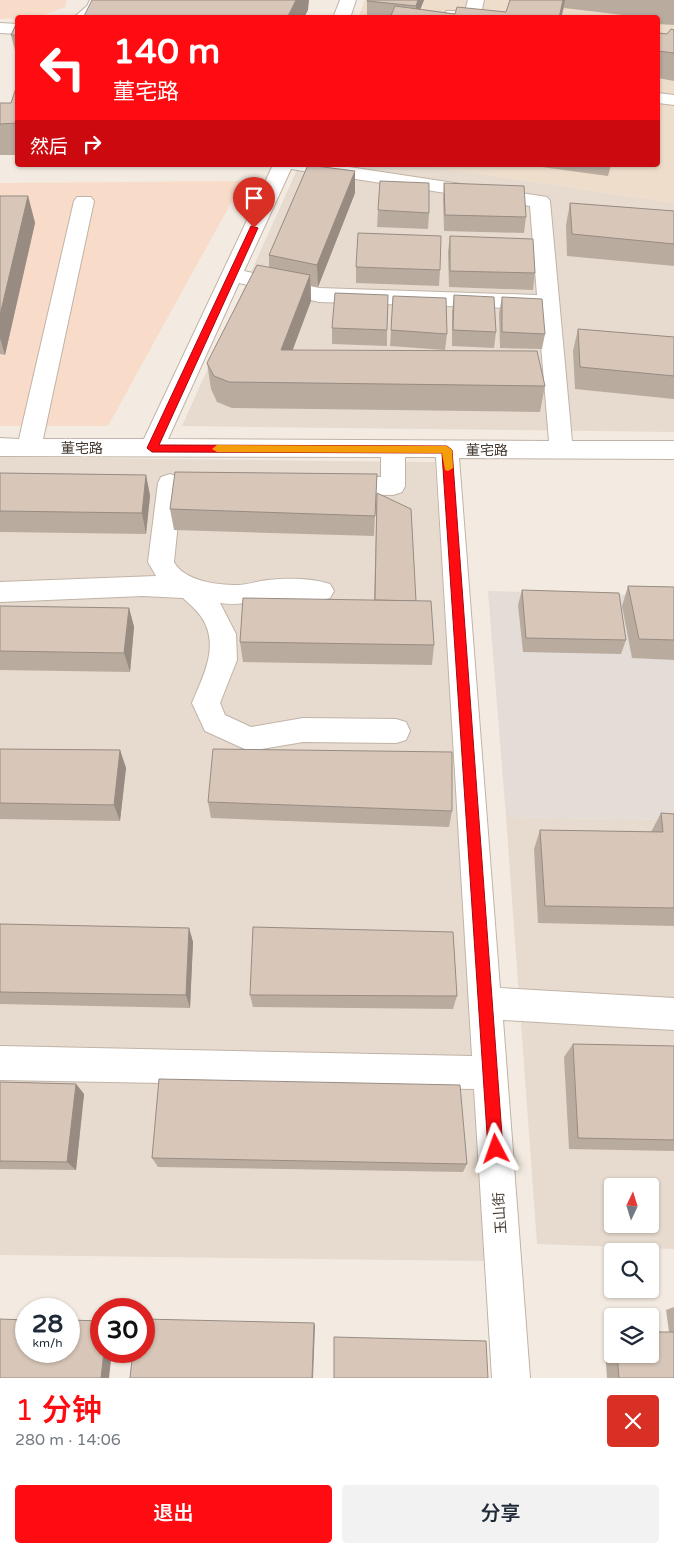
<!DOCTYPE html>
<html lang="zh">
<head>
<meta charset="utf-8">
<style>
  body { margin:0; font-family:"Varela Round","Noto Sans SC",sans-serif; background:#f2f2f3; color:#1f2937; height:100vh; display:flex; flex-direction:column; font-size:19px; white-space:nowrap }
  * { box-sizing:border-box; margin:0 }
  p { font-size:16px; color:#747a83 }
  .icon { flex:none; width:28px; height:28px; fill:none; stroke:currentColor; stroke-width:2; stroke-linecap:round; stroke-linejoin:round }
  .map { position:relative; height:1378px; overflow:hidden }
  .drawer { display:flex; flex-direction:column; background:#fff; flex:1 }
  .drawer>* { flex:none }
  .top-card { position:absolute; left:15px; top:15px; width:645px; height:152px; border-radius:5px; box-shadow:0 1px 4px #0004; background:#ff0c12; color:#fff; overflow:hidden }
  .needle { width:32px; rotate:4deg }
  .controls { position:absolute; left:604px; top:1178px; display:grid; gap:10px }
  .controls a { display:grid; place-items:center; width:55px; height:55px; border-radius:5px; background:#fff; box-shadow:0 1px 4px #0004; font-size:25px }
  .speed { position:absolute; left:15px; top:1298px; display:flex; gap:10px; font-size:25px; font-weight:700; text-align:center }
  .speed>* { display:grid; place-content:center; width:65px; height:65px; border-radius:50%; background:#fff; box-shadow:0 1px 4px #0004; line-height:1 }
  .speed small { font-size:12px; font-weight:400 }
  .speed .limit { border:8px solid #d22; background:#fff; color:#111 }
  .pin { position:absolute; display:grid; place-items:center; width:42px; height:42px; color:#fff; margin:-51px -21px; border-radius:50% 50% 50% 0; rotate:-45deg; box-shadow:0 0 5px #0007 }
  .pin .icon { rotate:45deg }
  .me { position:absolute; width:55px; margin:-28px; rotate:356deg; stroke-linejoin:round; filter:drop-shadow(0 0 4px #0008) }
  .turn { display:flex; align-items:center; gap:18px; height:105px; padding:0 15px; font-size:22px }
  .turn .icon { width:65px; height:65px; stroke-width:2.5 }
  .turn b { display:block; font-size:35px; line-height:42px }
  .then { display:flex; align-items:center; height:48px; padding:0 15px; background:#0003; gap:10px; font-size:19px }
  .round { display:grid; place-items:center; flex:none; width:52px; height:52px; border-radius:5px; background:#f2f2f3 }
  .overview { display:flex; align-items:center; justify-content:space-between; height:85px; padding:0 15px }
  h1 { font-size:30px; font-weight:600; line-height:38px; color:#ff0c12 }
  .cta { display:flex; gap:10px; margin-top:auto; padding:10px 15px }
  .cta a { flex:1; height:58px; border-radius:5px; background:#ff0c12; color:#fff; font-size:20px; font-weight:600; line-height:58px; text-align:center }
  .cta a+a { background:#f2f2f3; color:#1f2937 }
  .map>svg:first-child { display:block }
  .residential { fill:#e7dbcf; fill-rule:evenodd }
  .commercial { fill:#f8dcc9 }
  .industrial { fill:#e4dcd7 }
  .education { fill:#eeddca }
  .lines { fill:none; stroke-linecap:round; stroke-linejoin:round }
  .minor-casing { stroke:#c1b3a6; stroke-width:2 }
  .minor { fill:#fff; fill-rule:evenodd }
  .wall { fill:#baab9f }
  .shaded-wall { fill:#978b82 }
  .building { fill:#d8c7b9; stroke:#978b82 }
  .route { fill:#ff0c12; stroke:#a6080c }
  .slow { fill:#f59e0b }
  .labels { text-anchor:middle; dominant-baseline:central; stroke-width:4.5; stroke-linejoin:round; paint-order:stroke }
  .street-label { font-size:14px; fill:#443a32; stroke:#fff }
</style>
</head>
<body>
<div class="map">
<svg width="674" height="1378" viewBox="0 0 674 1378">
  <rect width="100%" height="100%" fill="#f3ebe1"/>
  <g class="residential">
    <path d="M 299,165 L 422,165 L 674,203 L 674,432 L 182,426 Z"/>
    <path d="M 0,457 L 435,462 L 487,1261 L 0,1255 Z"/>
    <path d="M 506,817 L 674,820 L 674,1249 L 537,1244 ZM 612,1186 L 650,1186 L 650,1224 L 612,1224 Z"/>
  </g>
  <g class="commercial">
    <path d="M 0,0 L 67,0 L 65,7 L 39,17 L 0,19 Z"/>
    <path d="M 243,181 L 108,426 L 0,426 L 0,183 Z"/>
  </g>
  <path class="industrial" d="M 488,591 L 674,596 L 674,820 L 506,817 Z"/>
  <path class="education" d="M 365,0 L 674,0 L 674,203 L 422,165 L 658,165 L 658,18 L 358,18 Z"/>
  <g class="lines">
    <g class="minor-casing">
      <g id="minor">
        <path d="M 90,0 L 106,0 C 99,17 91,18 73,18 L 87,6 Z"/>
        <path d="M 340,0 L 356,0 L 350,18 L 333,18 Z"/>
        <path d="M 468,0 L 484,0 L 480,18 L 443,18 L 446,11 L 465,11 Z"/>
        <path d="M 0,23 L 18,24 L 18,34 L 0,33 Z"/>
        <path d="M 658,93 L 674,95 L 674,105 L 658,103 Z"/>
        <path d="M 273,165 L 336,165 L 547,197 L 550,201 L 572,441 L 674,441 L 674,459 L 459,458 L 500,988 L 674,998 L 674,1030 L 503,1020 L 530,1378 L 492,1378 L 474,1089 L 0,1080 L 0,1046 L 472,1056 L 436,457 L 405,457 L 405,486 L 402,492 L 393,495 L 339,494 L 330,491 L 327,485 L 330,479 L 339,476 L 381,477 L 381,457 L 0,456 L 0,438 L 19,439 L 74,201 L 77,197 L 91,197 L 94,201 L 43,439 L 144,439 ZM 291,169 L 530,206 L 537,295 L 319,288 L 244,271 ZM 239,283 L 319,302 L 538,309 L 549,441 L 168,439 Z"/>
        <path d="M 170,474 L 179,477 L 182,483 L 174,562 C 184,581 217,585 237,585 C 247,585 258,581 268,580 C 287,578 312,578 330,584 L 334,591 L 330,598 C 312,604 291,600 271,600 C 253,601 239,606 220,603 L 236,634 L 237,660 L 220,703 L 225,715 L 251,727 L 303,718 L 396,719 L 406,722 L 410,731 L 406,740 L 396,743 L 303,742 L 249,751 L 205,731 L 192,703 C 203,676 220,646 202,618 C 197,610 189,604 183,598 L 143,596 L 0,602 L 0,582 L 156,576 L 148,562 L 158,483 L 161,477 Z"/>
      </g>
    </g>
    <use href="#minor" class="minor"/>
  </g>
  <g class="wall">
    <path d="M 424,0 L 420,9 L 455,14 L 506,12 L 510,0 L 674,0 L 674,25 L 658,24 L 658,18 L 648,18 L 564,8 L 561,18 L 367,17 L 367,1 Z"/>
    <path d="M 18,20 L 18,62 L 11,35 Z"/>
    <path d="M 674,30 L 674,81 L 658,78 L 658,33 L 667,34 Z"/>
    <path d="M 18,82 L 18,155 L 0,155 L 0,103 L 11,103 Z"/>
    <path d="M 527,165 L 611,165 L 608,176 Z"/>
    <path d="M 444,183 L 526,217 L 524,233 L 444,231 L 443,199 Z"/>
    <path d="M 355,193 L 318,287 L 311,286 L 311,301 L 292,350 L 545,386 L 540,412 L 232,408 L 217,402 L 211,389 L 207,363 L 269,267 L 269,255 Z"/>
    <path d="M 0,196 L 28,196 L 35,223 L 5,355 L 0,354 Z"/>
    <path d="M 570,203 L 674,211 L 674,266 L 567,256 L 566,225 Z"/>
    <path d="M 378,210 L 429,213 L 428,229 L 377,227 Z"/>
    <path d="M 450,236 L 535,273 L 533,290 L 449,287 L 448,252 Z"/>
    <path d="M 356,267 L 440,270 L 439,286 L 356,283 Z"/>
    <path d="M 454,295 L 496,332 L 494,348 L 452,346 L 452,312 Z"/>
    <path d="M 393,296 L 447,334 L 445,350 L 390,346 Z"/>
    <path d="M 502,297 L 545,334 L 542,349 L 500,348 L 499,313 Z"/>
    <path d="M 332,328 L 387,330 L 387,346 L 332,344 Z"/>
    <path d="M 578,329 L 674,337 L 674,399 L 575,389 L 573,351 Z"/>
    <path d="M 0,473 L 146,475 L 150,496 L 146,534 L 0,532 Z"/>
    <path d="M 377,474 L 374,536 L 174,530 L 170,509 Z"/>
    <path d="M 377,493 L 416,601 L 434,645 L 432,665 L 243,662 L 240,642 L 374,600 Z"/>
    <path d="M 628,586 L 674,587 L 674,660 L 632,658 L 622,606 Z"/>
    <path d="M 522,590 L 626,640 L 621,654 L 523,652 L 518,605 Z"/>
    <path d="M 0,606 L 129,608 L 134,627 L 130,672 L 0,670 Z"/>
    <path d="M 0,749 L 120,750 L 126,768 L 120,821 L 0,819 Z"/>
    <path d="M 208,802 L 452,811 L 449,827 L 211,818 Z"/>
    <path d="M 661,813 L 674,814 L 674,926 L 538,923 L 534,849 L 540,830 L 651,832 Z"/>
    <path d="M 0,924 L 189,928 L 193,942 L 190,1008 L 0,1004 Z"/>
    <path d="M 250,995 L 457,996 L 453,1009 L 253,1007 Z"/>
    <path d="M 573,1044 L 674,1046 L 674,1151 L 569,1149 L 564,1057 Z"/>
    <path d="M 0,1082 L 76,1084 L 84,1094 L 76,1170 L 0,1169 Z"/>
    <path d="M 152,1158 L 467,1164 L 463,1172 L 158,1167 Z"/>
    <path d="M 674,1307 L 674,1378 L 607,1378 L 604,1336 L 612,1333 L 612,1354 L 650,1354 L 669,1332 L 666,1310 Z"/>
  </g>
  <g class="shaded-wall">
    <path d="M 296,0 L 309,0 L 308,10 L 304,18 L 287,18 Z"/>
    <path d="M 418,0 L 424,0 L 417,18 L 415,18 L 416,6 Z"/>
    <path d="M 563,0 L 565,0 L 561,18 L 559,18 Z"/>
    <path d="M 355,171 L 355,193 L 318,287 L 317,265 Z"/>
    <path d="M 28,196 L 35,223 L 5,355 L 0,338 L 0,315 Z"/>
    <path d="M 310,275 L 311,301 L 283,376 L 281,350 Z"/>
    <path d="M 146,475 L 150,496 L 146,534 L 142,513 Z"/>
    <path d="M 129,608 L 134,627 L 130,672 L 124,653 Z"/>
    <path d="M 120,750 L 126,768 L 120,821 L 114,805 Z"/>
    <path d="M 189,928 L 193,942 L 190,1008 L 186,995 Z"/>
    <path d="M 76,1084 L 84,1094 L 76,1170 L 67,1162 Z"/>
    <path d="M 314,1323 L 315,1326 L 313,1378 L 312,1378 Z"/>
    <path d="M 104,1351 L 112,1351 L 109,1378 L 101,1378 Z"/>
  </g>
  <g class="building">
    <path d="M 92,0 L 296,0 L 287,18 L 83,18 Z"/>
    <path d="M 368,0 L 418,0 L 416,6 L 367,1 Z"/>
    <path d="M 510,0 L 563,0 L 559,18 L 390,18 L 395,6 L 455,14 L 457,7 L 506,12 Z"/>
    <path d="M 18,20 L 18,35 L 11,35 Z"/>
    <path d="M 671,29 L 674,30 L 674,53 L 658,51 L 658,33 L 667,34 Z"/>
    <path d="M 18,82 L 18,123 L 0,124 L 0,103 L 11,103 Z"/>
    <path d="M 308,165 L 355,171 L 317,265 L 269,255 Z"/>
    <path d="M 380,181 L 429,183 L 429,213 L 378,210 Z"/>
    <path d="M 444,183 L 524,186 L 526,217 L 445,215 Z"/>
    <path d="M 0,196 L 28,196 L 0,315 Z"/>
    <path d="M 570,203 L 674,211 L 674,244 L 572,234 Z"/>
    <path d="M 358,233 L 441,236 L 440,270 L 356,267 Z"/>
    <path d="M 450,236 L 533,239 L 535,273 L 450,271 Z"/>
    <path d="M 257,265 L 310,275 L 281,350 L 537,351 L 545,386 L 229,382 L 214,376 L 207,363 Z"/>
    <path d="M 335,293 L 388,295 L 387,330 L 332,328 Z"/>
    <path d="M 454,295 L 494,297 L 496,332 L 453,330 Z"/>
    <path d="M 393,296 L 446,298 L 447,334 L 391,330 Z"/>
    <path d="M 502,297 L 542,299 L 545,334 L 502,332 Z"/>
    <path d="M 578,329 L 674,337 L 674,376 L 580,367 Z"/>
    <path d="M 175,472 L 377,474 L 375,516 L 170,509 Z"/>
    <path d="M 0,473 L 146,475 L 142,513 L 0,511 Z"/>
    <path d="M 377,493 L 411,509 L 416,601 L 375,600 Z"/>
    <path d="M 628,586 L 674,587 L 674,640 L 639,639 Z"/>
    <path d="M 522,590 L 619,593 L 626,640 L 526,638 Z"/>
    <path d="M 243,598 L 431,601 L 434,645 L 240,642 Z"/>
    <path d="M 0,606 L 129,608 L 124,653 L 0,651 Z"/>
    <path d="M 0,749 L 120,750 L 114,805 L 0,803 Z"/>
    <path d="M 213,749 L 452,752 L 452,811 L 208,802 Z"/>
    <path d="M 661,813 L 674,814 L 674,908 L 545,906 L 540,830 L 663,832 Z"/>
    <path d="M 0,924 L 189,928 L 186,995 L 0,992 Z"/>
    <path d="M 253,927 L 453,932 L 457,996 L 250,995 Z"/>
    <path d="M 573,1044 L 674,1046 L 674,1140 L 578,1138 Z"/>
    <path d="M 159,1079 L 460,1085 L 467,1164 L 152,1158 Z"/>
    <path d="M 0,1082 L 76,1084 L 67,1162 L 0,1161 Z"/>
    <path d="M 0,1319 L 26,1320 L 26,1351 L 69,1351 L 69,1320 L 101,1321 L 101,1351 L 104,1351 L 101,1378 L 0,1378 Z"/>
    <path d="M 144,1319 L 314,1323 L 312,1378 L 130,1378 L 133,1351 L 144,1351 Z"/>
    <path d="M 650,1332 L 674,1332 L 674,1378 L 619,1378 L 617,1354 L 650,1354 Z"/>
    <path d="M 334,1337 L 486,1341 L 488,1378 L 334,1378 Z"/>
  </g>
  <path class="route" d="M 251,226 L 258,228 L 159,445 L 447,446 L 452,450 L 503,1149 L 501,1154 L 496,1157 L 490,1154 L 488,1149 L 442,453 L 152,452 L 147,448 Z"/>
  <path class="slow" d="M 217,445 L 447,446 L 452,450 L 453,468 L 448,471 L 445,470 L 442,453 L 217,452 L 212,449 Z"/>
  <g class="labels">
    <g class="street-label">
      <text x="82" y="448">董宅路</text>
      <text x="487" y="450">董宅路</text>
      <text transform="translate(500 1213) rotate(-94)">玉山街</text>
    </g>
  </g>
</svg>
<div class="controls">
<a><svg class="needle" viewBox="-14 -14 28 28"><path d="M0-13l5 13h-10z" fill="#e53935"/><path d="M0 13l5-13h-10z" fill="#747a83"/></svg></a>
<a><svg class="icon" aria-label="search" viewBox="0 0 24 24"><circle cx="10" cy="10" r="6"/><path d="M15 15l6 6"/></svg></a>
<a><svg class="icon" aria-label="layers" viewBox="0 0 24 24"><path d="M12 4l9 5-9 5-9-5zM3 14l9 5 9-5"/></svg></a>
</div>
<div class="speed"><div>28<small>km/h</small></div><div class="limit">30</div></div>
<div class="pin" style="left:254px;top:228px;background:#d93025"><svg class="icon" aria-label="arrive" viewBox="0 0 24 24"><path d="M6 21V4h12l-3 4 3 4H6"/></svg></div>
<svg class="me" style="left:496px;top:1149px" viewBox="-20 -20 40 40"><path d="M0-17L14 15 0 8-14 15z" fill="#ff0c12" stroke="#fff" stroke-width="4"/></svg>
<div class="top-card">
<div class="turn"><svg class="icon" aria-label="left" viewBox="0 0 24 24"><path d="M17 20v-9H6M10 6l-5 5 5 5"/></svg><div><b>140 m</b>董宅路</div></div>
<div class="then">然后<svg class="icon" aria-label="right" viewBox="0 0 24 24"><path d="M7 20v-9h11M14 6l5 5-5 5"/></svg></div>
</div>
</div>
<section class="drawer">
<div class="overview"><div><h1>1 分钟</h1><p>280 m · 14:06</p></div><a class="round" style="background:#d93025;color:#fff"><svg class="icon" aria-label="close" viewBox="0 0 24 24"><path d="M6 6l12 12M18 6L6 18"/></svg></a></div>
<div class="cta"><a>退出</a><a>分享</a></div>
</section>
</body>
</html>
